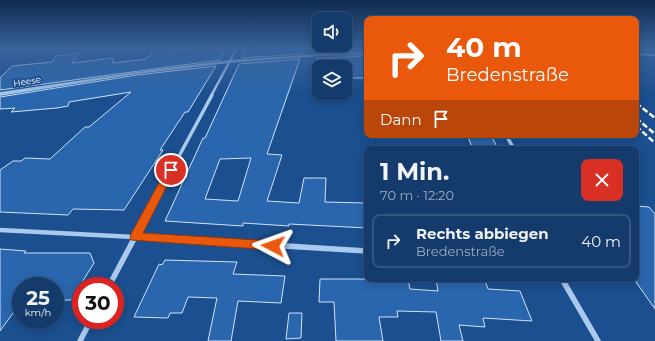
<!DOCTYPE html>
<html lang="de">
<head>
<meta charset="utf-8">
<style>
  body { margin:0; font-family:Montserrat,sans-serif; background:#214673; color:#f1f3f6; height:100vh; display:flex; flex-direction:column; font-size:15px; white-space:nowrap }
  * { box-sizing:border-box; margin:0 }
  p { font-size:13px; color:#9dadc1 }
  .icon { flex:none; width:22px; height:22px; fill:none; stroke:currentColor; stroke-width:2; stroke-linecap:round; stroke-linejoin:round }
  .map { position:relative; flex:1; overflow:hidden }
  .side { position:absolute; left:364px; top:146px; width:275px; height:136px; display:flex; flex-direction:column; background:#143b6b; border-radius:8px; box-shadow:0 2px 10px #0003,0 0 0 1px #33557e }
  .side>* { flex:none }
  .banner { position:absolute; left:364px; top:16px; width:275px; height:122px; border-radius:8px; box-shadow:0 2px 10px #0003,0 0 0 1px #33557e; background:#ea580c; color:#fff; overflow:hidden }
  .buttons { position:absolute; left:312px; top:12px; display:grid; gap:8px }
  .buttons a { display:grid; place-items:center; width:40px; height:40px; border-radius:8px; background:#143b6b; box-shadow:0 2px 10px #0003,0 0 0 1px #33557e; font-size:20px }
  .speed { position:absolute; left:12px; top:277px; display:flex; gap:8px; font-size:20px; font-weight:700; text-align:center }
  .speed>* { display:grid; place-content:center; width:52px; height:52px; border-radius:50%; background:#143b6b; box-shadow:0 2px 10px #0003,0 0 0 1px #33557e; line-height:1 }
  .speed small { font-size:10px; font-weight:400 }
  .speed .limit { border:6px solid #d22; background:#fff; color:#111 }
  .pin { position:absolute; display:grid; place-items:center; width:34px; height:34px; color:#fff; margin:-17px; border:2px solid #fff; border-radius:50%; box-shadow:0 1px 4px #0007 }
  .me { position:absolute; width:44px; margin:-22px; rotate:274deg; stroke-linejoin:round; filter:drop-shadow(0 0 3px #0008) }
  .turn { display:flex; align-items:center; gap:14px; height:84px; padding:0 16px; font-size:18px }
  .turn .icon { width:52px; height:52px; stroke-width:2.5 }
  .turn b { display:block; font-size:28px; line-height:34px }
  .then { display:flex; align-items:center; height:38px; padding:0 16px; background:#0003; gap:8px; font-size:15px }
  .round { display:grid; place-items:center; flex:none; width:42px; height:42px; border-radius:8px; background:#214673 }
  .overview { display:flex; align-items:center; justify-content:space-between; height:68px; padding:0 16px }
  h1 { font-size:24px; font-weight:700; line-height:30px }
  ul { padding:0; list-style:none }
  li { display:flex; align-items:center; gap:12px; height:54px; margin:0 8px 6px; padding:0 8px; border:2px solid #33557e; border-radius:8px }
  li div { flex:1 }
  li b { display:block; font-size:15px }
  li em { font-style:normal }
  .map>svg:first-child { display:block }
  .building { fill:#2a66ad; stroke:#cfe3fa; fill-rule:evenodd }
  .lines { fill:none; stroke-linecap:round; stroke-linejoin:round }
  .minor-far3 { stroke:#a9c9ee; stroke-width:2.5 }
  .minor-far2 { stroke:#a9c9ee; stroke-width:3.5 }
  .minor-far1 { stroke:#a9c9ee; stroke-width:4.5 }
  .minor { stroke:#a9c9ee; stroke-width:5.5 }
  .tertiary { fill:#a9c9ee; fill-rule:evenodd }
  .rail { stroke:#fff; stroke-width:2.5; stroke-dasharray:6 2.5; stroke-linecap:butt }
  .route { fill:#ea580c; stroke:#983908 }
  .labels { text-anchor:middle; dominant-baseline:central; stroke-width:4; stroke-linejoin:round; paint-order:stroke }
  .far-street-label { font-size:9px; fill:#fff; stroke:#1b4f8f }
</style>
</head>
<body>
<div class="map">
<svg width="655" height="341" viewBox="0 0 655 341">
  <rect width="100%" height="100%" fill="#1b4f8f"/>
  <g class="building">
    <path d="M 227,48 L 220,60 L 0,90 L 0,78 L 12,66 L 52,62 L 56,56 L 79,53 L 72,63 L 113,58 L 113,63 L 146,59 L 147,56 L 150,56 L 151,53 L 157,49 L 175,52 L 177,49 Z"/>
    <path d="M 246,48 L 304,48 L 302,54 L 242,58 Z"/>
    <path d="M 319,48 L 367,48 L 367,52 L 318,53 Z"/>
    <path d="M 367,56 L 367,78 L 345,78 L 345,67 L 315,67 L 317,58 Z"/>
    <path d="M 300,59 L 267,154 L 282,155 L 267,201 L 299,203 L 304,178 L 326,178 L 325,202 L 367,203 L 367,228 L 289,224 L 289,226 L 243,223 L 243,226 L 165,221 L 203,138 L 205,138 L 239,64 ZM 251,158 L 238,201 L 205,199 L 220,159 Z"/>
    <path d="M 216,66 L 188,112 L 185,112 L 160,150 L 163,150 L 124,210 L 73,209 L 68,215 L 0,212 L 0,170 L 13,161 L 21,161 L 25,158 L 50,159 L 85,127 L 89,127 L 131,92 L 69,102 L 68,106 L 57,108 L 11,112 L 15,108 L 0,109 L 0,97 L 137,75 Z"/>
    <path d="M 467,135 L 491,135 L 498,149 L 473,149 Z"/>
    <path d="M 636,206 L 649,207 L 655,214 L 655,309 L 636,282 Z"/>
    <path d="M 0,249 L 26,251 L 24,253 L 90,253 L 94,263 L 71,300 L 55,300 L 55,286 L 21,286 L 21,302 L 0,331 Z"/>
    <path d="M 165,260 L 237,262 L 233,274 L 285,276 L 281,303 L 238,301 L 231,341 L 208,341 L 217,298 L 188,297 L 182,313 L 170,313 L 168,318 L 134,317 L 159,264 L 162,265 Z"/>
    <path d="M 320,279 L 408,279 L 410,289 L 438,291 L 436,279 L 485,281 L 488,289 L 520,291 L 532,321 L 483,318 L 485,327 L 459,325 L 463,341 L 441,341 L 436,312 L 397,311 L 398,317 L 379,317 L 383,341 L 336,341 L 334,302 L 319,302 Z"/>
    <path d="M 289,313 L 302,313 L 301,338 L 286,339 Z"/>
  </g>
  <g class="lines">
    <path class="minor-far3" d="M 211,96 L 237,48"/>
    <g class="minor-far2">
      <path d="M 506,135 L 514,149"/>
      <path d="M 178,158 L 212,95"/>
    </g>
    <g class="minor-far1">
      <path d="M 0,230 L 153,238"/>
      <path d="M 135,238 L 178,157"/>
    </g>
    <g class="minor">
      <path d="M 137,237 L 367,251"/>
      <path d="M 562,279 L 598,341"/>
      <path d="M 109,286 L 135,237"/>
      <path d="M 80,341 L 91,320"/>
    </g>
    <g class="tertiary">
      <path d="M 367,53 L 367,55 L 321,56 L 229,63 L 137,74 L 0,96 L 0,92 L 137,72 L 229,60 L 321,54 Z"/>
      <path d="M 636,53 L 655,54 L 655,56 L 636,55 Z"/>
    </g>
    <g class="rail">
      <path d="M 636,103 L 655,118"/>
      <path d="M 636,118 L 655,134"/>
      <path d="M 636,126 L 655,143"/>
    </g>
  </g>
  <linearGradient id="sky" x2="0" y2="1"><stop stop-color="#0f2b4f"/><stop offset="0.51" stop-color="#39639b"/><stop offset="1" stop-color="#39639b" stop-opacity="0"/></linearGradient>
  <rect width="655" height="95" fill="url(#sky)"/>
  <path class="route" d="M 171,167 L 175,170 L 143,233 L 273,241 L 277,242 L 279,246 L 277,249 L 273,250 L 131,240 L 130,237 L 131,234 L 166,170 Z"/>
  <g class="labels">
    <g class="far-street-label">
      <text transform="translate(27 81) rotate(-9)">Heese</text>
    </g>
  </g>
</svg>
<div class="buttons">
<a><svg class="icon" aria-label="sound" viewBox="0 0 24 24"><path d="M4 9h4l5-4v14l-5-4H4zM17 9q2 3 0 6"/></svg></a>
<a><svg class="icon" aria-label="layers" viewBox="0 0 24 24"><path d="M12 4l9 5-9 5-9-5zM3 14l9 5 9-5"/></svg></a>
</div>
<div class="speed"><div>25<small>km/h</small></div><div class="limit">30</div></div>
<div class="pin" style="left:171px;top:170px;background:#d93025"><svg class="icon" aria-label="arrive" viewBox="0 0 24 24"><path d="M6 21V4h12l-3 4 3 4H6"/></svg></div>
<svg class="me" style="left:273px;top:246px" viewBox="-20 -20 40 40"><path d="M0-17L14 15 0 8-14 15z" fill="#ea580c" stroke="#fff" stroke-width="4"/></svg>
<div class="banner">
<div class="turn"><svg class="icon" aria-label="right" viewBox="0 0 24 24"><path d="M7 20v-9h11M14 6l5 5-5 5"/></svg><div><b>40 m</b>Bredenstraße</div></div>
<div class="then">Dann<svg class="icon" aria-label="arrive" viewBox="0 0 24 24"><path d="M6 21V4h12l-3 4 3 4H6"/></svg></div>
</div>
<section class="side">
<div class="overview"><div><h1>1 Min.</h1><p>70 m · 12:20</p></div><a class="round" style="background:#d93025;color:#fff"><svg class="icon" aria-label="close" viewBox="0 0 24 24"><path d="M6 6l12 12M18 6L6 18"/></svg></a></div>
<ul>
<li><svg class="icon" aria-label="right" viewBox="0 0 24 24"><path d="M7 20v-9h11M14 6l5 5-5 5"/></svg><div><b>Rechts abbiegen</b><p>Bredenstraße</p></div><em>40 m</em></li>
</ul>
</section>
</div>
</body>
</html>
